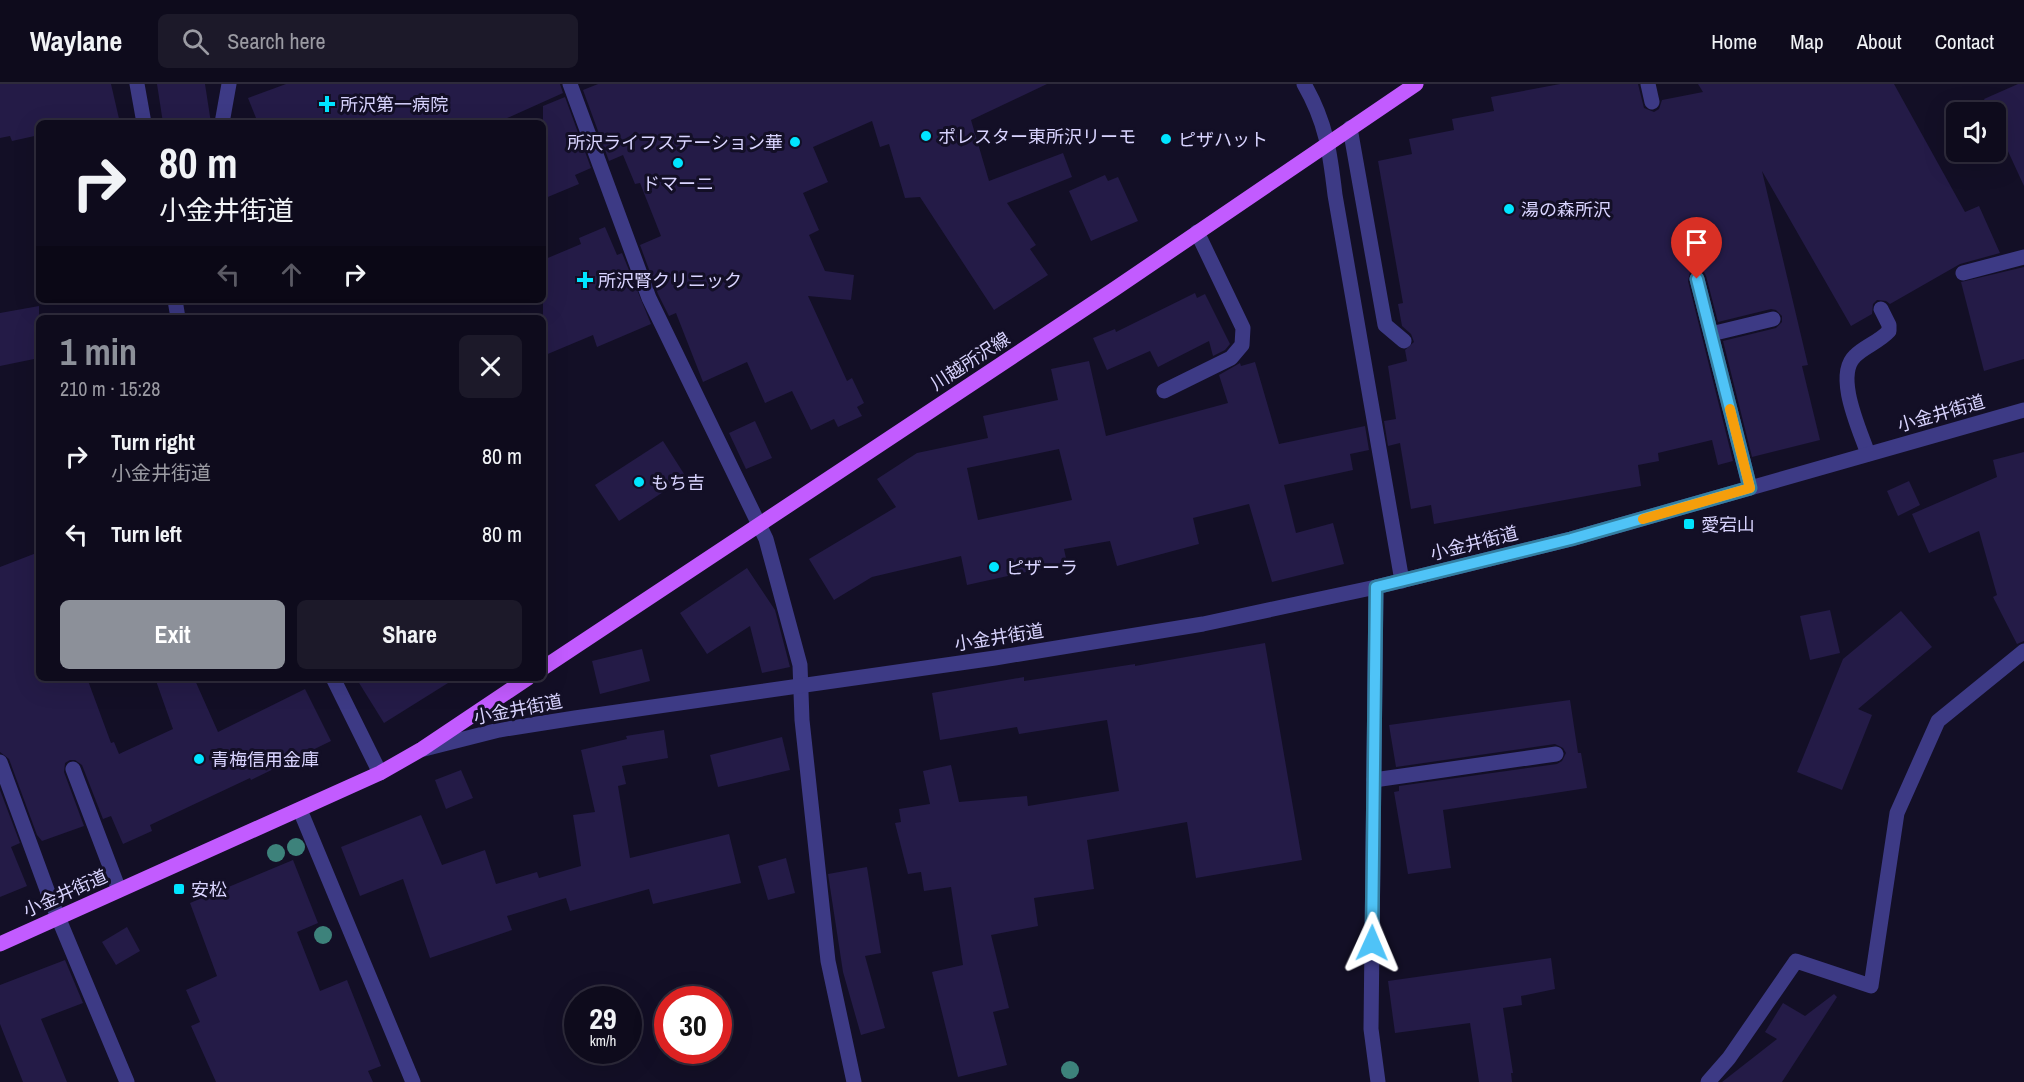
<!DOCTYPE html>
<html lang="en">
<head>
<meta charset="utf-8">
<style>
  body { margin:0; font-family:"Archivo Narrow","Noto Sans JP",sans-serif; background:#1c1929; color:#f1f3f6; height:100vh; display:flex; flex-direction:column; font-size:22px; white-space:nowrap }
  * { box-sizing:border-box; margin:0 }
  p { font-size:20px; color:#9b9ba3 }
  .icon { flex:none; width:33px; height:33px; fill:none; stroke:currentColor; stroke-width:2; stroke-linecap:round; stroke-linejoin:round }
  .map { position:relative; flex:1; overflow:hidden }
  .panel { position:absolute; left:36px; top:231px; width:510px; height:366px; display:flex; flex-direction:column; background:#0e0b1c; border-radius:9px; box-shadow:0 6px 24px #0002,0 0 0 2px #2e2b3b }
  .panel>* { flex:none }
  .hud { position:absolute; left:36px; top:36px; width:510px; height:183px; border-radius:9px; box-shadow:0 6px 24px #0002,0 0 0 2px #2e2b3b; background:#0e0b1c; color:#f1f3f6; overflow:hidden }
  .buttons { position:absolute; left:1946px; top:18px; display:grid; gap:12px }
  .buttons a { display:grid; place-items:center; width:60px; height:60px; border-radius:9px; background:#0e0b1c; box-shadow:0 6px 24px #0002,0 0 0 2px #2e2b3b; font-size:30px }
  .speed { position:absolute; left:564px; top:902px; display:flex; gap:12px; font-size:30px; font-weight:700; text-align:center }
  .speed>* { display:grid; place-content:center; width:78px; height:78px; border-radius:50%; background:#0e0b1c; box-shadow:0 6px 24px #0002,0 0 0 2px #2e2b3b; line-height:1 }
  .speed small { font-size:15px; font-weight:400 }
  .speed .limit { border:9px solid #d22; background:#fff; color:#111 }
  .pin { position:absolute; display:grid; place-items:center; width:51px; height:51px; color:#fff; margin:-62px -26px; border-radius:50% 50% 50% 0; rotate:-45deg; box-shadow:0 0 6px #0007 }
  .pin .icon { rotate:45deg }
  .me { position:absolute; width:66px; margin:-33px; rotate:1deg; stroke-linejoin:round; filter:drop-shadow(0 0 4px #0008) }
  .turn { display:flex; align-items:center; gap:21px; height:126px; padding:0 24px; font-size:27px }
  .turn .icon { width:78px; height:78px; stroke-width:2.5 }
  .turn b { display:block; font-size:42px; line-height:51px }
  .lanes { display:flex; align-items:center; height:57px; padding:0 24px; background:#0003; justify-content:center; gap:30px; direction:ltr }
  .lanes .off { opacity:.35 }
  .round { display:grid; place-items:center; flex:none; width:63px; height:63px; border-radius:9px; background:#1c1929 }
  .summary { display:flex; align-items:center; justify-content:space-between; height:102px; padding:0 24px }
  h1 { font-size:36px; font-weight:700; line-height:45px; color:#8c9099 }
  .action { display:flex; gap:12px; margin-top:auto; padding:12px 24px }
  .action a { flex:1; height:69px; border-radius:9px; background:#8c9099; color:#fff; font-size:24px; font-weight:700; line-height:69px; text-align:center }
  .action a+a { background:#1c1929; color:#f1f3f6 }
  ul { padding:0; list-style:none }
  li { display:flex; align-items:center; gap:18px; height:78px; padding:0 24px }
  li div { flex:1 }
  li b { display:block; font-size:22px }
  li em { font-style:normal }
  header { display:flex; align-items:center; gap:36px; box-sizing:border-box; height:84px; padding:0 30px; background:#0e0b1c; border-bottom:2px solid #2e2b3b }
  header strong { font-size:28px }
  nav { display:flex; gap:33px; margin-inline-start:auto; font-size:21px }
  .search { width:420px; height:54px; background:#1c1929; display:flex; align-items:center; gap:15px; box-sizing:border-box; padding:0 21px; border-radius:9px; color:#9b9ba3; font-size:22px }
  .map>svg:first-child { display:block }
  .building { fill:#241b47; fill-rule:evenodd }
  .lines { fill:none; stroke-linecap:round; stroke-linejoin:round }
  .minor { stroke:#3d3a85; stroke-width:15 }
  .major { stroke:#c25bff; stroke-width:15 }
  .tree { fill:#3d827b }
  .route-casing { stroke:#337fa1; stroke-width:15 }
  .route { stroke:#4fc3f7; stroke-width:10 }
  .slow { stroke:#f59e0b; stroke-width:10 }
  .poi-dot { fill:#00e5ff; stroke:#130f26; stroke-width:2 }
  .labels { text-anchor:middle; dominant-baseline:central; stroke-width:6; stroke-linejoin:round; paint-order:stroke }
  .poi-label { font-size:18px; fill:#d9d4ff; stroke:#130f26; text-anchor:start }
  .street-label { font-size:18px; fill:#d9d4ff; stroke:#130f26 }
</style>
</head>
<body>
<header>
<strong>Waylane</strong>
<div class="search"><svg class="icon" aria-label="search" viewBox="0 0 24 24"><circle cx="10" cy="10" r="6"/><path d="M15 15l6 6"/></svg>Search here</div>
<nav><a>Home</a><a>Map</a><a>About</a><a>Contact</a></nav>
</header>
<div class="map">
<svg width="2024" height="998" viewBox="0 0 2024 998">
  <rect width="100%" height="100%" fill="#130f26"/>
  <g class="building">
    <path d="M 0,0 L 111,0 L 120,39 L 39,39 L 39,51 L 12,57 L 10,52 L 0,54 Z"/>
    <path d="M 157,0 L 205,0 L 211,39 L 163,39 Z"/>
    <path d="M 286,0 L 560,0 L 563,9 L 496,39 L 258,39 L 248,14 Z"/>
    <path d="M 598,0 L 1047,0 L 971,36 L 989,97 L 1063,69 L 1072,93 L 1007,119 L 1036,161 L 1030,165 L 1048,191 L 994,226 L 920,113 L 905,114 L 889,60 L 880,63 L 872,37 L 813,63 L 828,98 L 803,109 L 819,146 L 809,151 L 825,187 L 854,191 L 851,216 L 808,212 L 847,297 L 852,294 L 864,319 L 857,323 L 862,332 L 838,343 L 834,335 L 811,346 L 792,307 L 765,319 L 747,278 L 703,298 L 676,229 L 669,232 L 658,210 L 640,161 L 661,152 L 640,99 L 635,100 L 623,71 L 609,77 L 583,6 Z"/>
    <path d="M 1560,0 L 1638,0 L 1644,24 L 1654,28 L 1659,25 L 1662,16 L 1703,8 L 1698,0 L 1894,0 L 1965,128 L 1979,122 L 2000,169 L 1960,180 L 1890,220 L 1886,217 L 1877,216 L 1873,220 L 1872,230 L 1851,242 L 1762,87 L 1808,281 L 1802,282 L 1820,356 L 1752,373 L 1723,257 L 1776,244 L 1782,238 L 1782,232 L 1776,226 L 1771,225 L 1718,238 L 1706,192 L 1704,188 L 1695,185 L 1690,188 L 1688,197 L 1733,377 L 1718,381 L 1712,356 L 1658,369 L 1659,377 L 1638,381 L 1641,402 L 1434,440 L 1431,421 L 1411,425 L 1400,359 L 1388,362 L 1384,337 L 1396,335 L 1388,282 L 1407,277 L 1405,266 L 1414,258 L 1411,250 L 1402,242 L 1398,220 L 1403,219 L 1378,77 L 1412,70 L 1409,55 L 1454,46 L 1452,35 L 1494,27 L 1491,13 Z"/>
    <path d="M 2018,0 L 2024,0 L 2024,102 L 1995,39 L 1995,28 L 1990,28 L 1984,15 Z"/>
    <path d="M 565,13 L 591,84 L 575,91 L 579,100 L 543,115 L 543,22 Z"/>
    <path d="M 1105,91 L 1108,97 L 1118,93 L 1138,137 L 1091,157 L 1069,107 Z"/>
    <path d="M 605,143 L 617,171 L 622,169 L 651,240 L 597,263 L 593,251 L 543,272 L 543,176 L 581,160 L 579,154 Z"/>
    <path d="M 2024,183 L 2024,275 L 1984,287 L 1961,198 Z"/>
    <path d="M 1195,209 L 1197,214 L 1205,210 L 1230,260 L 1225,266 L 1213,272 L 1209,257 L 1158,283 L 1150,267 L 1107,286 L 1093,254 L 1115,245 L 1116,248 Z"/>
    <path d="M 39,222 L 39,274 L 0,282 L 0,229 Z"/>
    <path d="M 1089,277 L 1106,352 L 1228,319 L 1219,291 L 1240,279 L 1241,282 L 1255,278 L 1279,360 L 1365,342 L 1369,366 L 1350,370 L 1353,386 L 1284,401 L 1296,449 L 1333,439 L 1344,480 L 1272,498 L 1249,420 L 1193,434 L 1199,460 L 1117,482 L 1110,457 L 1064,465 L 1067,479 L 967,501 L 961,472 L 872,493 L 834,516 L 809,475 L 896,423 L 877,395 L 917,369 L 988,354 L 983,332 L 1058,316 L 1051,285 ZM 1059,365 L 1072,416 L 978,436 L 967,384 Z"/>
    <path d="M 755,337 L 772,374 L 746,385 L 729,349 Z"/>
    <path d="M 663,357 L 686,393 L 619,437 L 595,401 Z"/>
    <path d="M 2024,368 L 2024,557 L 2017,560 L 1993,513 L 1997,511 L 1979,447 L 1929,469 L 1912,430 L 1997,393 L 1993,376 Z"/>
    <path d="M 1909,397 L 1920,421 L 1898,432 L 1887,407 Z"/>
    <path d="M 39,468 L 39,594 L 87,594 L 111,659 L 114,658 L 119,670 L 173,645 L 155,594 L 194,594 L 218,648 L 305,605 L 331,657 L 251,696 L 250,694 L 150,741 L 152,747 L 123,760 L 111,732 L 103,735 L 82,681 L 75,676 L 70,676 L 65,679 L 64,688 L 84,742 L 42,757 L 37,751 L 9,675 L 0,668 L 0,483 Z"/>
    <path d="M 747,484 L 775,526 L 790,583 L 762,589 L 750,542 L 707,570 L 680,529 Z"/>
    <path d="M 1830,526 L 1840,569 L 1810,576 L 1800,532 Z"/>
    <path d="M 1901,527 L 1932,563 L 1858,625 L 1872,631 L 1842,706 L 1797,688 L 1843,575 Z"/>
    <path d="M 1265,559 L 1302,776 L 1196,794 L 1187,738 L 1087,756 L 1094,805 L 1034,814 L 1038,842 L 991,851 L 1009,924 L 993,928 L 1007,981 L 958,993 L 932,888 L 963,881 L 951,803 L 924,807 L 921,788 L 908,790 L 895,739 L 901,738 L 899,725 L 930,720 L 923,687 L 951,681 L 959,718 L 1027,712 L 1028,722 L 1119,707 L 1107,636 L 1019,650 L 1017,643 L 940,656 L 932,609 L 1024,593 L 1024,597 L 1135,580 L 1135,582 Z"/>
    <path d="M 642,565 L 650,597 L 600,610 L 592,577 Z"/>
    <path d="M 356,594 L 456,594 L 384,639 Z"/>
    <path d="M 1570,616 L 1578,669 L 1581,669 L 1587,704 L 1443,726 L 1451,784 L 1408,790 L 1394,708 L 1399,707 L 1399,702 L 1557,680 L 1562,677 L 1566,669 L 1563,664 L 1555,660 L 1396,683 L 1389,641 Z"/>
    <path d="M 664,646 L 668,674 L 622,682 L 626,700 L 618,702 L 630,774 L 729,750 L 741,799 L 653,820 L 649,805 L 570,827 L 566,814 L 507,832 L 512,846 L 430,874 L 403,795 L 360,812 L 341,763 L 421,731 L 442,781 L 485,766 L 496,800 L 537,788 L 539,794 L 581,782 L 573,731 L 595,728 L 581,666 L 627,655 L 626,652 Z"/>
    <path d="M 782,653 L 790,686 L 718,703 L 710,671 Z"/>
    <path d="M 461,686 L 473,714 L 446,725 L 435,696 Z"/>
    <path d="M 0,706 L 20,759 L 11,763 L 27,802 L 0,813 Z"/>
    <path d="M 786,774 L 795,809 L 768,816 L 758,782 Z"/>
    <path d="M 293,776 L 318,839 L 297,848 L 320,907 L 347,896 L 381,982 L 368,987 L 373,998 L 216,998 L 191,942 L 200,938 L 186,906 L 217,892 L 190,819 Z"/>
    <path d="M 867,783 L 881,869 L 865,872 L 885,944 L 861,951 L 843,888 L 828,790 Z"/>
    <path d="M 127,843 L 140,867 L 116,881 L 102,858 Z"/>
    <path d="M 1551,874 L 1555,905 L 1521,912 L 1522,921 L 1503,924 L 1513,989 L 1511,989 L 1512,998 L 1479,998 L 1470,939 L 1395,949 L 1388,897 Z"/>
    <path d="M 65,876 L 83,919 L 41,935 L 67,998 L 23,998 L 0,940 L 0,901 Z"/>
    <path d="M 1834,910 L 1837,913 L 1782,998 L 1722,998 L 1777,955 L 1765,948 L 1783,919 L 1805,932 Z"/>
  </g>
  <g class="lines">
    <g class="minor">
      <path d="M 137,0 L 144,39"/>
      <path d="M 570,0 L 649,214 L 766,455 L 800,581 L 802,636 L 828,877 L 854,998"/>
      <path d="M 1304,0 C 1326,38 1330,68 1335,111 L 1402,497"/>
      <path d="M 1648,0 L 1652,18"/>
      <path d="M 222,39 L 229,0"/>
      <path d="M 1350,44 L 1385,241 L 1404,257"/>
      <path d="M 1963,189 L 2024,173"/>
      <path d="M 1697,195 L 1750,404"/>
      <path d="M 175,216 L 178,234"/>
      <path d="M 1711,250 L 1773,235"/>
      <path d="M 1164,307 L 1231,274 L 1242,261 L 1243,244 L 1197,148"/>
      <path d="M 1868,370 C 1860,346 1834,292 1855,272 C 1865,262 1879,258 1889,247 L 1889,241 L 1881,225"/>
      <path d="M 1376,503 L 1371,945 L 1378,998"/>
      <path d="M 333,594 L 380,689"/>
      <path d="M 424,665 L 499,646 L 575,634 L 995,574 L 1203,540 L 1376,503 L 1571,455 L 2024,326"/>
      <path d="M 0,678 L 50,814 L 127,998"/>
      <path d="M 73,685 L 119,806"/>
      <path d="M 1374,696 L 1556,670"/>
      <path d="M 300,726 L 413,998"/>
      <path d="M 1708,998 L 1729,974 L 1796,877 L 1871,902 L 1897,729 L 1938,637 L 2024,567"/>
    </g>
    <g class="major">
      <path d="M 543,584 L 1116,204 L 1416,0"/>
      <path d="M 0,860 L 380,689 L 422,665 L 528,594"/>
    </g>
  </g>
  <g class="tree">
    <circle cx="296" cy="763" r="9"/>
    <circle cx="276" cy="769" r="9"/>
    <circle cx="323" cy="851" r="9"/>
    <circle cx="1070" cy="986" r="9"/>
  </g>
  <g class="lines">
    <g class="route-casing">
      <path id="route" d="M 1372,859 L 1376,503 L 1571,455 L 1750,404 L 1697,195"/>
    </g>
    <use href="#route" class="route"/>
    <path class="slow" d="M 1643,435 L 1750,404 L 1730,325"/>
  </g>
  <g class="poi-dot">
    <path d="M324 11h6v6h6v6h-6v6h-6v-6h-6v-6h6z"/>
    <circle cx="926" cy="52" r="6"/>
    <circle cx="1166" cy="55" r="6"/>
    <circle cx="795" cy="58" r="6"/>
    <circle cx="678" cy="79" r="6"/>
    <circle cx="1509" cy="125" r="6"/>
    <path d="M582 187h6v6h6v6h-6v6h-6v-6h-6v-6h6z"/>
    <circle cx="639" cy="398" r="6"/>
    <rect x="1683" y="434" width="12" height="12" rx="3"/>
    <circle cx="994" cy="483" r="6"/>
    <circle cx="199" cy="675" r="6"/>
    <rect x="173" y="799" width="12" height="12" rx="3"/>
  </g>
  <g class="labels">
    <g class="poi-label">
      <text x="340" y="20">所沢第一病院</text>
      <text x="938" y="52">ポレスター東所沢リーモ</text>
      <text x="1178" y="55">ピザハット</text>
      <text x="783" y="58" text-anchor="end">所沢ライフステーション華</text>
      <text x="678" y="99" text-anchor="middle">ドマーニ</text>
      <text x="1521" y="125">湯の森所沢</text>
      <text x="598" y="196">所沢腎クリニック</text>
      <text x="651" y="398">もち吉</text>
      <text x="1701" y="440">愛宕山</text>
      <text x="1006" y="483">ピザーラ</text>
      <text x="211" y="675">青梅信用金庫</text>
      <text x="191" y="805">安松</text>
    </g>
    <g class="street-label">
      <text transform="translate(970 277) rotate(-33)">川越所沢線</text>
      <text transform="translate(1941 329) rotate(-16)">小金井街道</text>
      <text transform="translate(1474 459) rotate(-14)">小金井街道</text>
      <text transform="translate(999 553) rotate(-9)">小金井街道</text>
      <text transform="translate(518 625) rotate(-11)">小金井街道</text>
      <text transform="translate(65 809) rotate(-24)">小金井街道</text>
    </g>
  </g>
</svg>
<div class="buttons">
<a><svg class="icon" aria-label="sound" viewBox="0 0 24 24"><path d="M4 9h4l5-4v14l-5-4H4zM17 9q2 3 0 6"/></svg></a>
</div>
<div class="speed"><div>29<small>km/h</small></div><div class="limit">30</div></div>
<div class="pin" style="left:1697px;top:195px;background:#d93025"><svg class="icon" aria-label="arrive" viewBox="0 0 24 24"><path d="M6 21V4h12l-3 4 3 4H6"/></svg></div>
<svg class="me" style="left:1372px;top:859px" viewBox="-20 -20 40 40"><path d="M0-17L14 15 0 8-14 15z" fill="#4fc3f7" stroke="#fff" stroke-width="4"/></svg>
<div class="hud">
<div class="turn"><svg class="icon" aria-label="right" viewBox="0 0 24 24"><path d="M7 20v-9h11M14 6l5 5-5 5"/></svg><div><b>80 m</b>小金井街道</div></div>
<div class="lanes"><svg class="icon off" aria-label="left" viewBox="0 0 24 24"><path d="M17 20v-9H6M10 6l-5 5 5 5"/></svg><svg class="icon off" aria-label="ahead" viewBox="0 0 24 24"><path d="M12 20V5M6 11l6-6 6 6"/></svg><svg class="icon" aria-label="right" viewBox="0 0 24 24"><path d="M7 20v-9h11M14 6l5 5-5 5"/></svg></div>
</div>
<section class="panel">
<div class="summary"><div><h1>1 min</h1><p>210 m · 15:28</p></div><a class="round"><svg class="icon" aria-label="close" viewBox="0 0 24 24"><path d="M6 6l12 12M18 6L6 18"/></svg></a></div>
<ul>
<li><svg class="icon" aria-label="right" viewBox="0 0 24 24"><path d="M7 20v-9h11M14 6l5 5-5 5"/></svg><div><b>Turn right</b><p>小金井街道</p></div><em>80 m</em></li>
<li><svg class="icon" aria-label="left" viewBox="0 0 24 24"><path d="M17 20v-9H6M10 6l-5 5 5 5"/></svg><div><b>Turn left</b></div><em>80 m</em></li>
</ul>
<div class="action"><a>Exit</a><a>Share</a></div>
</section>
</div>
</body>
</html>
